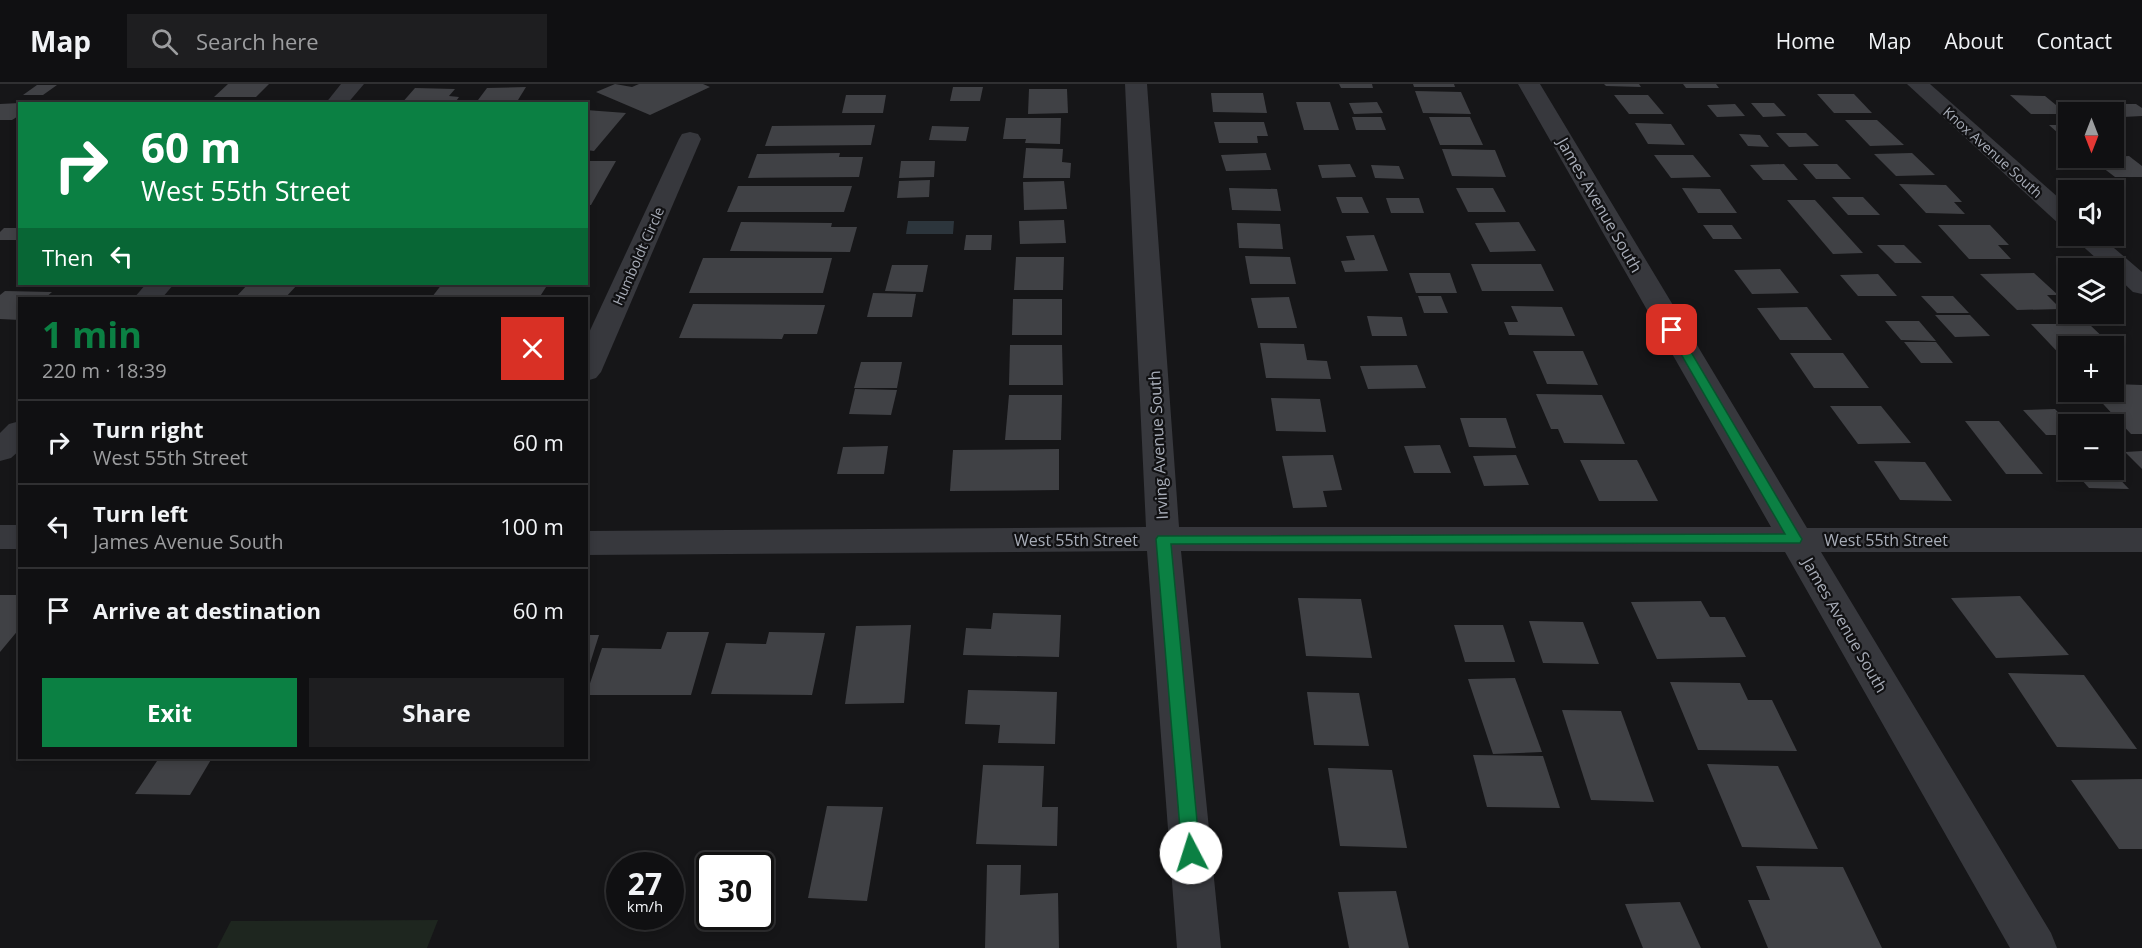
<!DOCTYPE html>
<html lang="en">
<head>
<meta charset="utf-8">
<style>
  body { margin:0; font-family:"Open Sans",sans-serif; background:#1e1e20; color:#f1f3f6; height:100vh; display:flex; flex-direction:column; font-size:22px; white-space:nowrap }
  * { box-sizing:border-box; margin:0 }
  p { font-size:20px; color:#9c9d9f }
  .icon { flex:none; width:33px; height:33px; fill:none; stroke:currentColor; stroke-width:2; stroke-linecap:round; stroke-linejoin:round }
  .map { position:relative; flex:1; overflow:hidden }
  .panel { position:absolute; left:18px; top:213px; width:570px; height:462px; display:flex; flex-direction:column; background:#101012; border-radius:0px; box-shadow:0 3px 9px #0003,0 0 0 2px #303032 }
  .panel>* { flex:none }
  .top-card { position:absolute; left:18px; top:18px; width:570px; height:183px; border-radius:0px; box-shadow:0 3px 9px #0003,0 0 0 2px #303032; background:#0b8043; color:#fff; overflow:hidden }
  .needle { width:39px; rotate:180deg }
  .buttons { position:absolute; left:2058px; top:18px; display:grid; gap:12px }
  .buttons a { display:grid; place-items:center; width:66px; height:66px; border-radius:0px; background:#101012; box-shadow:0 3px 9px #0003,0 0 0 2px #303032; font-size:30px }
  .speed { position:absolute; left:606px; top:768px; display:flex; gap:12px; font-size:30px; font-weight:700; text-align:center }
  .speed>* { display:grid; place-content:center; width:78px; height:78px; border-radius:50%; background:#101012; box-shadow:0 3px 9px #0003,0 0 0 2px #303032; line-height:1 }
  .speed small { font-size:15px; font-weight:400 }
  .speed .limit { border:3px solid #111; border-radius:9px; background:#fff; color:#111 }
  .pin { position:absolute; display:grid; place-items:center; width:51px; height:51px; color:#fff; margin:-26px; border-radius:12px; box-shadow:0 3px 9px #0006 }
  .me { position:absolute; width:66px; margin:-33px; rotate:355deg; stroke-linejoin:round; filter:drop-shadow(0 0 4px #0008) }
  .turn { display:flex; align-items:center; gap:21px; height:126px; padding:0 24px; font-size:27px }
  .turn .icon { width:78px; height:78px; stroke-width:2.5 }
  .turn b { display:block; font-size:42px; line-height:51px }
  .then { display:flex; align-items:center; height:57px; padding:0 24px; background:#0003; gap:12px; font-size:22px }
  .round { display:grid; place-items:center; flex:none; width:63px; height:63px; border-radius:0px; background:#1e1e20 }
  .head { display:flex; align-items:center; justify-content:space-between; height:102px; padding:0 24px }
  h1 { font-size:36px; font-weight:700; line-height:45px; color:#0b8043 }
  .action { display:flex; gap:12px; margin-top:auto; padding:12px 24px }
  .action a { flex:1; height:69px; border-radius:0px; background:#0b8043; color:#fff; font-size:24px; font-weight:700; line-height:69px; text-align:center }
  .action a+a { background:#1e1e20; color:#f1f3f6 }
  ul { padding:0; list-style:none }
  li { display:flex; align-items:center; gap:18px; height:84px; padding:0 24px; border-top:2px solid #303032 }
  li div { flex:1 }
  li b { display:block; font-size:22px }
  li em { font-style:normal }
  header { display:flex; align-items:center; gap:36px; box-sizing:border-box; height:84px; padding:0 30px; background:#101012; border-bottom:2px solid #303032 }
  header strong { font-size:28px }
  nav { display:flex; gap:33px; margin-inline-start:auto; font-size:21px }
  .search { width:420px; height:54px; background:#1e1e20; display:flex; align-items:center; gap:15px; box-sizing:border-box; padding:0 21px; border-radius:0px; color:#9c9d9f; font-size:22px }
  .map>svg:first-child { display:block }
  .green { fill:#1e261f }
  .water { fill:#2c353c }
  .building { fill:#404145 }
  .lines { fill:none; stroke-linecap:round; stroke-linejoin:round }
  .street { fill:#37383d; fill-rule:evenodd }
  .route { fill:#0b8043; stroke:#07532c; stroke-width:1.5 }
  .labels { text-anchor:middle; dominant-baseline:central; stroke-width:4.5; stroke-linejoin:round; paint-order:stroke }
  .far-street-label { font-size:14px; fill:#a8adb8; stroke:#111113 }
  .street-label { font-size:16px; fill:#a8adb8; stroke:#111113 }
</style>
</head>
<body>
<header>
<strong>Map</strong>
<div class="search"><svg class="icon" aria-label="search" viewBox="0 0 24 24"><circle cx="10" cy="10" r="6"/><path d="M15 15l6 6"/></svg>Search here</div>
<nav><a>Home</a><a>Map</a><a>About</a><a>Contact</a></nav>
</header>
<div class="map">
<svg width="2142" height="864" viewBox="0 0 2142 864">
  <rect width="100%" height="100%" fill="#161618"/>
  <path class="green" d="M 438,836 L 427,864 L 217,864 L 231,837 Z"/>
  <path class="water" d="M 908,137 L 954,137 L 953,150 L 906,150 Z"/>
  <g class="building">
    <path d="M 228,0 L 269,0 L 256,13 L 214,13 Z"/>
    <path d="M 615,0 L 632,3 L 639,0 L 703,0 L 710,3 L 650,31 L 596,8 Z"/>
    <path d="M 1339,0 L 1372,0 L 1373,4 L 1341,4 Z"/>
    <path d="M 1413,0 L 1454,0 L 1455,3 L 1414,3 Z"/>
    <path d="M 1604,0 L 1639,0 L 1641,3 L 1606,2 Z"/>
    <path d="M 1683,0 L 1716,0 L 1719,4 L 1686,4 Z"/>
    <path d="M 37,1 L 57,1 L 43,11 L 23,11 Z"/>
    <path d="M 526,3 L 518,16 L 478,16 L 487,4 Z"/>
    <path d="M 953,3 L 983,3 L 980,17 L 950,17 Z"/>
    <path d="M 415,4 L 455,5 L 449,12 L 459,13 L 454,20 L 401,20 Z"/>
    <path d="M 1029,5 L 1067,5 L 1068,29 L 1028,30 Z"/>
    <path d="M 1415,7 L 1461,8 L 1471,30 L 1423,29 Z"/>
    <path d="M 1211,9 L 1263,9 L 1267,29 L 1213,28 Z"/>
    <path d="M 1817,10 L 1854,10 L 1872,29 L 1834,29 Z"/>
    <path d="M 846,11 L 886,11 L 883,29 L 842,29 Z"/>
    <path d="M 1614,11 L 1648,11 L 1664,30 L 1629,30 Z"/>
    <path d="M 2010,11 L 2045,12 L 2067,30 L 2031,30 Z"/>
    <path d="M 1296,18 L 1330,18 L 1339,46 L 1304,46 Z"/>
    <path d="M 1377,18 L 1383,29 L 1354,30 L 1349,19 Z"/>
    <path d="M 20,19 L 20,31 L 12,36 L 0,36 L 0,20 Z"/>
    <path d="M 1751,19 L 1774,19 L 1786,32 L 1763,33 Z"/>
    <path d="M 1735,20 L 1745,32 L 1717,33 L 1707,21 Z"/>
    <path d="M 2105,20 L 2136,20 L 2142,24 L 2142,32 L 2123,33 Z"/>
    <path d="M 586,26 L 626,29 L 594,67 L 586,66 Z"/>
    <path d="M 1352,33 L 1381,33 L 1386,46 L 1356,46 Z"/>
    <path d="M 1429,33 L 1470,33 L 1483,61 L 1440,61 Z"/>
    <path d="M 1006,34 L 1061,34 L 1060,60 L 1025,59 L 1026,55 L 1003,55 Z"/>
    <path d="M 1845,36 L 1877,36 L 1904,61 L 1870,62 Z"/>
    <path d="M 1214,38 L 1264,38 L 1268,52 L 1257,52 L 1258,59 L 1219,59 Z"/>
    <path d="M 1635,39 L 1671,40 L 1685,61 L 1648,60 Z"/>
    <path d="M 875,41 L 871,61 L 765,62 L 772,42 Z"/>
    <path d="M 2049,41 L 2068,41 L 2068,58 Z"/>
    <path d="M 932,42 L 969,43 L 966,57 L 929,56 Z"/>
    <path d="M 1776,49 L 1806,49 L 1819,62 L 1789,63 Z"/>
    <path d="M 1739,50 L 1760,51 L 1769,63 L 1748,62 Z"/>
    <path d="M 1026,64 L 1063,65 L 1062,78 L 1071,79 L 1070,94 L 1023,94 Z"/>
    <path d="M 1442,65 L 1495,66 L 1506,93 L 1452,92 Z"/>
    <path d="M 840,69 L 839,73 L 863,73 L 859,93 L 748,94 L 757,70 Z"/>
    <path d="M 1266,69 L 1271,86 L 1226,87 L 1221,71 Z"/>
    <path d="M 1912,69 L 1935,91 L 1896,92 L 1874,70 Z"/>
    <path d="M 1654,71 L 1693,71 L 1711,93 L 1671,94 Z"/>
    <path d="M 2129,72 L 2142,82 L 2142,93 L 2115,93 L 2090,74 Z"/>
    <path d="M 586,77 L 616,77 L 591,121 L 586,121 Z"/>
    <path d="M 901,77 L 935,77 L 934,93 L 899,94 Z"/>
    <path d="M 1350,80 L 1356,93 L 1322,94 L 1318,81 Z"/>
    <path d="M 1784,80 L 1798,96 L 1763,96 L 1750,81 Z"/>
    <path d="M 1803,80 L 1837,80 L 1851,95 L 1816,95 Z"/>
    <path d="M 1371,81 L 1399,82 L 1404,95 L 1375,94 Z"/>
    <path d="M 930,96 L 929,113 L 897,114 L 899,97 Z"/>
    <path d="M 1064,97 L 1067,125 L 1024,126 L 1023,98 Z"/>
    <path d="M 1899,100 L 1946,101 L 1962,118 L 1954,118 L 1965,130 L 1926,129 Z"/>
    <path d="M 738,102 L 852,102 L 844,128 L 727,128 Z"/>
    <path d="M 1229,104 L 1277,105 L 1281,127 L 1232,126 Z"/>
    <path d="M 1456,104 L 1493,104 L 1506,128 L 1468,128 Z"/>
    <path d="M 1682,104 L 1720,105 L 1737,129 L 1698,129 Z"/>
    <path d="M 1336,113 L 1362,113 L 1369,129 L 1342,129 Z"/>
    <path d="M 1832,113 L 1863,113 L 1880,131 L 1848,131 Z"/>
    <path d="M 1386,114 L 1419,114 L 1424,129 L 1391,129 Z"/>
    <path d="M 1787,116 L 1815,116 L 1863,169 L 1833,170 Z"/>
    <path d="M 1064,136 L 1066,159 L 1020,160 L 1019,137 Z"/>
    <path d="M 741,138 L 832,139 L 831,143 L 857,143 L 850,168 L 730,167 Z"/>
    <path d="M 1519,138 L 1536,167 L 1490,168 L 1475,139 Z"/>
    <path d="M 1237,139 L 1280,140 L 1283,165 L 1239,164 Z"/>
    <path d="M 1703,141 L 1732,141 L 1742,155 L 1713,155 Z"/>
    <path d="M 1938,141 L 1990,141 L 2009,161 L 1998,161 L 2011,175 L 1969,175 Z"/>
    <path d="M 4,144 L 20,144 L 20,156 L 0,156 L 0,148 Z"/>
    <path d="M 966,151 L 992,151 L 991,166 L 964,166 Z"/>
    <path d="M 1374,151 L 1388,187 L 1345,188 L 1341,177 L 1355,176 L 1346,152 Z"/>
    <path d="M 1877,161 L 1904,161 L 1922,179 L 1895,179 Z"/>
    <path d="M 1245,172 L 1290,173 L 1296,200 L 1250,200 Z"/>
    <path d="M 1016,173 L 1064,173 L 1063,206 L 1014,206 Z"/>
    <path d="M 703,174 L 832,174 L 823,209 L 689,209 Z"/>
    <path d="M 1471,180 L 1541,180 L 1554,207 L 1482,207 Z"/>
    <path d="M 892,181 L 928,181 L 923,208 L 885,207 Z"/>
    <path d="M 1780,185 L 1799,209 L 1752,210 L 1734,186 Z"/>
    <path d="M 1409,189 L 1450,189 L 1457,209 L 1416,209 Z"/>
    <path d="M 2034,189 L 2058,211 L 2047,211 L 2061,225 L 2017,226 L 1980,190 Z"/>
    <path d="M 1878,190 L 1897,212 L 1858,212 L 1840,191 Z"/>
    <path d="M 248,200 L 298,200 L 285,214 L 235,214 Z"/>
    <path d="M 442,200 L 548,200 L 539,214 L 432,213 Z"/>
    <path d="M 5,207 L 52,208 L 45,214 L 20,214 L 20,236 L 0,235 L 0,211 Z"/>
    <path d="M 873,209 L 916,210 L 912,233 L 867,233 Z"/>
    <path d="M 1418,212 L 1441,212 L 1448,229 L 1424,229 Z"/>
    <path d="M 1921,212 L 1953,212 L 1969,229 L 1937,229 Z"/>
    <path d="M 1289,213 L 1297,244 L 1258,244 L 1251,214 Z"/>
    <path d="M 1013,215 L 1062,215 L 1062,251 L 1012,251 Z"/>
    <path d="M 693,220 L 825,221 L 817,250 L 784,250 L 782,255 L 679,254 Z"/>
    <path d="M 1511,222 L 1562,223 L 1575,252 L 1509,251 L 1504,238 L 1518,238 Z"/>
    <path d="M 1807,223 L 1832,256 L 1780,256 L 1757,224 Z"/>
    <path d="M 1935,231 L 1970,231 L 1990,252 L 1955,253 Z"/>
    <path d="M 1367,232 L 1402,233 L 1407,252 L 1372,252 Z"/>
    <path d="M 1885,237 L 1919,237 L 1936,257 L 1901,256 Z"/>
    <path d="M 2031,240 L 2089,240 L 2112,262 L 2068,262 L 2068,279 Z"/>
    <path d="M 1904,258 L 1936,258 L 1953,279 L 1921,279 Z"/>
    <path d="M 1260,259 L 1304,260 L 1307,276 L 1327,277 L 1331,295 L 1266,294 Z"/>
    <path d="M 1010,261 L 1062,261 L 1063,301 L 1009,301 Z"/>
    <path d="M 1533,267 L 1583,267 L 1598,301 L 1547,300 Z"/>
    <path d="M 1790,269 L 1843,269 L 1869,304 L 1814,304 Z"/>
    <path d="M 861,278 L 902,278 L 897,304 L 854,304 Z"/>
    <path d="M 1417,281 L 1426,304 L 1368,305 L 1360,282 Z"/>
    <path d="M 2114,300 L 2142,301 L 2142,350 L 2131,350 L 2092,308 L 2114,308 Z"/>
    <path d="M 855,305 L 897,306 L 891,331 L 849,330 Z"/>
    <path d="M 1536,310 L 1602,311 L 1625,360 L 1564,359 L 1558,345 L 1551,345 Z"/>
    <path d="M 1009,311 L 1062,311 L 1061,356 L 1005,356 Z"/>
    <path d="M 1271,314 L 1320,315 L 1326,348 L 1276,347 Z"/>
    <path d="M 1830,322 L 1881,322 L 1911,359 L 1858,360 Z"/>
    <path d="M 2055,325 L 2068,339 L 2068,351 L 2046,351 L 2023,326 Z"/>
    <path d="M 1460,334 L 1506,334 L 1516,364 L 1469,363 Z"/>
    <path d="M 1965,337 L 1999,337 L 2043,390 L 2006,390 Z"/>
    <path d="M 1440,361 L 1451,389 L 1414,389 L 1404,362 Z"/>
    <path d="M 888,362 L 884,390 L 837,390 L 843,363 Z"/>
    <path d="M 1059,365 L 1059,406 L 950,407 L 953,366 Z"/>
    <path d="M 2142,367 L 2142,385 L 2125,368 Z"/>
    <path d="M 1333,371 L 1342,406 L 1323,407 L 1327,423 L 1293,424 L 1282,372 Z"/>
    <path d="M 1516,371 L 1529,401 L 1484,402 L 1473,372 Z"/>
    <path d="M 1580,376 L 1637,376 L 1658,417 L 1599,417 Z"/>
    <path d="M 1874,377 L 1925,378 L 1952,417 L 1900,416 Z"/>
    <path d="M 2073,386 L 2111,386 L 2129,405 L 2089,404 Z"/>
    <path d="M 0,511 L 20,511 L 20,544 L 0,568 Z"/>
    <path d="M 2020,512 L 2069,571 L 1996,574 L 1951,514 Z"/>
    <path d="M 1298,514 L 1361,515 L 1372,574 L 1306,572 Z"/>
    <path d="M 1701,517 L 1710,533 L 1725,533 L 1746,573 L 1657,575 L 1631,518 Z"/>
    <path d="M 993,529 L 1061,531 L 1059,573 L 963,571 L 966,544 L 991,545 Z"/>
    <path d="M 1529,537 L 1583,538 L 1599,580 L 1543,579 Z"/>
    <path d="M 911,541 L 904,619 L 845,620 L 856,542 Z"/>
    <path d="M 1454,541 L 1503,541 L 1515,578 L 1465,578 Z"/>
    <path d="M 667,548 L 709,548 L 691,611 L 586,611 L 602,564 L 661,565 Z"/>
    <path d="M 769,548 L 825,549 L 812,611 L 711,610 L 726,559 L 766,560 Z"/>
    <path d="M 586,551 L 599,551 L 587,589 L 586,589 Z"/>
    <path d="M 2008,589 L 2084,591 L 2137,665 L 2057,663 Z"/>
    <path d="M 1515,594 L 1542,668 L 1493,670 L 1468,595 Z"/>
    <path d="M 1670,598 L 1740,599 L 1748,616 L 1772,616 L 1797,667 L 1698,666 Z"/>
    <path d="M 968,606 L 1057,608 L 1055,660 L 998,659 L 1000,641 L 965,640 Z"/>
    <path d="M 1307,608 L 1359,609 L 1369,662 L 1314,661 Z"/>
    <path d="M 1562,626 L 1621,627 L 1654,718 L 1591,716 Z"/>
    <path d="M 1473,671 L 1543,672 L 1560,724 L 1487,723 Z"/>
    <path d="M 159,674 L 212,674 L 190,711 L 135,710 Z"/>
    <path d="M 1707,680 L 1778,682 L 1818,765 L 1742,763 Z"/>
    <path d="M 983,681 L 1044,682 L 1042,723 L 1058,723 L 1057,762 L 976,760 Z"/>
    <path d="M 1328,684 L 1392,686 L 1407,764 L 1340,762 Z"/>
    <path d="M 2142,695 L 2142,765 L 2119,765 L 2071,696 Z"/>
    <path d="M 827,722 L 883,723 L 867,817 L 808,814 Z"/>
    <path d="M 987,781 L 1021,781 L 1020,811 L 1058,809 L 1059,864 L 985,864 Z"/>
    <path d="M 1756,782 L 1843,783 L 1882,864 L 1768,864 L 1748,816 L 1770,816 Z"/>
    <path d="M 1396,807 L 1409,864 L 1349,864 L 1338,808 Z"/>
    <path d="M 1680,818 L 1701,864 L 1643,864 L 1625,820 Z"/>
  </g>
  <g class="lines">
    <g class="street">
      <path d="M 341,0 L 364,0 L 347,20 L 325,20 Z"/>
      <path d="M 1125,0 L 1147,0 L 1179,443 L 1771,443 L 1518,0 L 1540,0 L 1807,444 L 2142,444 L 2142,468 L 1821,468 L 2051,849 L 2057,864 L 2010,864 L 1785,468 L 1181,467 L 1221,864 L 1177,864 L 1147,467 L 586,471 L 586,447 L 1146,443 Z"/>
      <path d="M 1907,0 L 1930,0 L 2068,122 L 2068,142 L 2059,140 Z"/>
      <path d="M 690,48 L 698,50 L 701,55 L 601,288 L 596,294 L 586,297 L 586,255 L 679,55 L 682,50 Z"/>
      <path d="M 2074,152 L 2100,152 L 2142,188 L 2142,210 L 2133,208 L 2114,190 L 2114,184 L 2107,184 L 2077,157 Z"/>
      <path d="M 146,200 L 174,200 L 162,214 L 134,214 Z"/>
      <path d="M 20,337 L 20,366 L 11,374 L 0,377 L 0,349 L 9,340 Z"/>
      <rect x="0" y="441" width="20" height="24"/>
    </g>
  </g>
  <path class="route" d="M 1672,242 L 1678,246 L 1800,452 L 1802,455 L 1800,459 L 1171,460 L 1200,769 L 1197,775 L 1191,777 L 1185,775 L 1182,769 L 1156,455 L 1158,452 L 1785,450 L 1667,246 Z"/>
  <g class="labels">
    <g class="far-street-label">
      <text transform="translate(1993 68) rotate(42)">Knox Avenue South</text>
      <text transform="translate(638 172) rotate(-66)">Humboldt Circle</text>
    </g>
    <g class="street-label">
      <text transform="translate(1600 121) rotate(60)">James Avenue South</text>
      <text transform="translate(1158 361) rotate(-93)">Irving Avenue South</text>
      <text x="1076" y="456">West 55th Street</text>
      <text x="1886" y="456">West 55th Street</text>
      <text transform="translate(1845 541) rotate(60)">James Avenue South</text>
    </g>
  </g>
</svg>
<div class="buttons">
<a><svg class="needle" viewBox="-14 -14 28 28"><path d="M0-13l5 13h-10z" fill="#e53935"/><path d="M0 13l5-13h-10z" fill="#9c9d9f"/></svg></a>
<a><svg class="icon" aria-label="sound" viewBox="0 0 24 24"><path d="M4 9h4l5-4v14l-5-4H4zM17 9q2 3 0 6"/></svg></a>
<a><svg class="icon" aria-label="layers" viewBox="0 0 24 24"><path d="M12 4l9 5-9 5-9-5zM3 14l9 5 9-5"/></svg></a>
<a>+</a>
<a>−</a>
</div>
<div class="speed"><div>27<small>km/h</small></div><div class="limit">30</div></div>
<div class="pin" style="left:1672px;top:246px;background:#d93025"><svg class="icon" aria-label="arrive" viewBox="0 0 24 24"><path d="M6 21V4h12l-3 4 3 4H6"/></svg></div>
<svg class="me" style="left:1191px;top:769px" viewBox="-20 -20 40 40"><circle r="19" fill="#fff"/><path d="M0-13L10 11 0 6-10 11z" fill="#0b8043"/></svg>
<div class="top-card">
<div class="turn"><svg class="icon" aria-label="right" viewBox="0 0 24 24"><path d="M7 20v-9h11M14 6l5 5-5 5"/></svg><div><b>60 m</b>West 55th Street</div></div>
<div class="then">Then<svg class="icon" aria-label="left" viewBox="0 0 24 24"><path d="M17 20v-9H6M10 6l-5 5 5 5"/></svg></div>
</div>
<section class="panel">
<div class="head"><div><h1>1 min</h1><p>220 m · 18:39</p></div><a class="round" style="background:#d93025;color:#fff"><svg class="icon" aria-label="close" viewBox="0 0 24 24"><path d="M6 6l12 12M18 6L6 18"/></svg></a></div>
<ul>
<li><svg class="icon" aria-label="right" viewBox="0 0 24 24"><path d="M7 20v-9h11M14 6l5 5-5 5"/></svg><div><b>Turn right</b><p>West 55th Street</p></div><em>60 m</em></li>
<li><svg class="icon" aria-label="left" viewBox="0 0 24 24"><path d="M17 20v-9H6M10 6l-5 5 5 5"/></svg><div><b>Turn left</b><p>James Avenue South</p></div><em>100 m</em></li>
<li><svg class="icon" aria-label="arrive" viewBox="0 0 24 24"><path d="M6 21V4h12l-3 4 3 4H6"/></svg><div><b>Arrive at destination</b></div><em>60 m</em></li>
</ul>
<div class="action"><a>Exit</a><a>Share</a></div>
</section>
</div>
</body>
</html>
